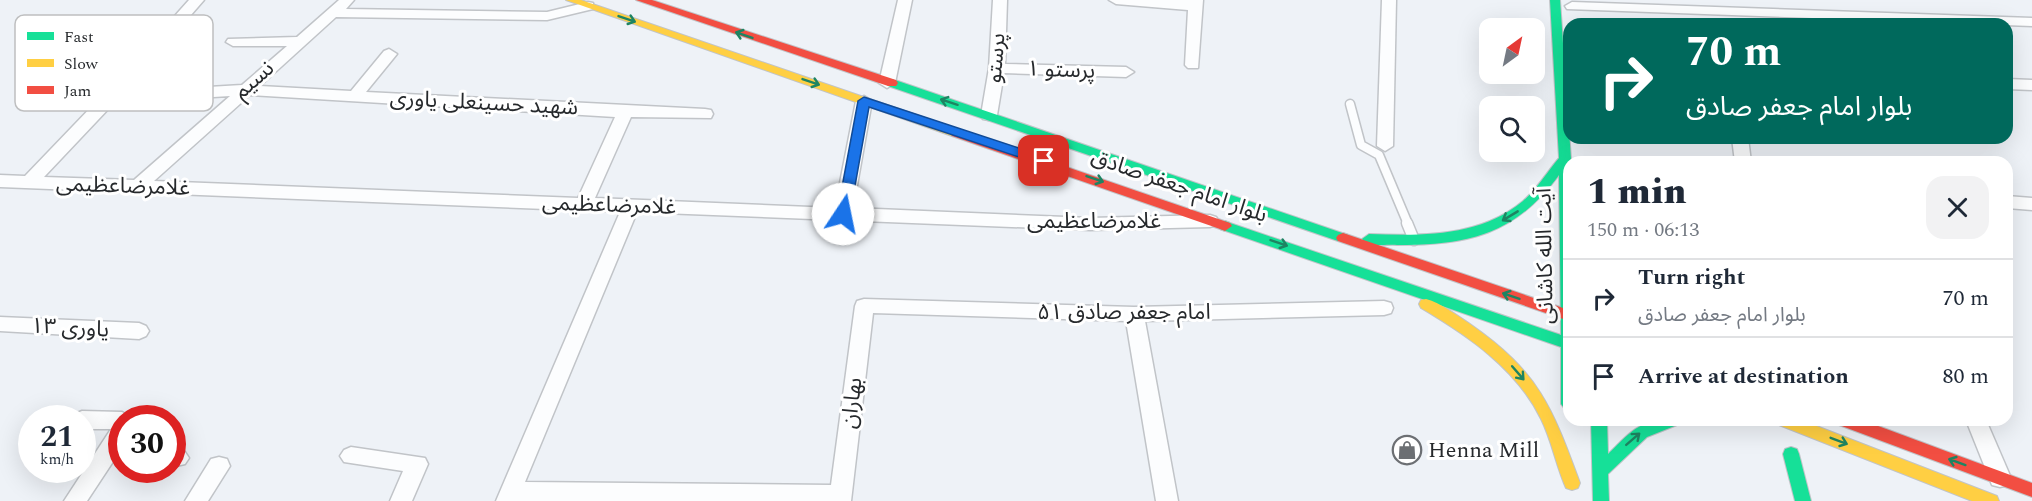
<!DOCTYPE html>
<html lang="en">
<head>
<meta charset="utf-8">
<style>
  body { margin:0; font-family:Spectral,"Noto Sans Arabic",serif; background:#f2f2f3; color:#1f2937; height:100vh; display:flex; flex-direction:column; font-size:22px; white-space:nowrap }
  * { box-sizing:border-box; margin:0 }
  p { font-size:20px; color:#747a83 }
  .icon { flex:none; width:33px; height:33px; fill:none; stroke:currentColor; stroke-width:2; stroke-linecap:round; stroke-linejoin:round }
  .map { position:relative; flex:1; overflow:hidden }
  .sheet { position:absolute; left:1563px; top:156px; width:450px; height:270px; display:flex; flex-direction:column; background:#fff; border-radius:18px; box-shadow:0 6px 24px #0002 }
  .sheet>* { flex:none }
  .guide { position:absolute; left:1563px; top:18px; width:450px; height:126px; border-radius:18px; box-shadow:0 6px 24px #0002; background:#00695c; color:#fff; overflow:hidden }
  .needle { width:39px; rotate:33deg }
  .controls { position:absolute; left:1479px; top:18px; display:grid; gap:12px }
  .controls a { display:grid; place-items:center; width:66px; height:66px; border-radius:12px; background:#fff; box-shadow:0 6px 24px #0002; font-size:30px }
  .speed { position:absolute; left:18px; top:405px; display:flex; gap:12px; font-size:30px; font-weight:700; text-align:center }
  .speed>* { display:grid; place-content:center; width:78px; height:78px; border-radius:50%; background:#fff; box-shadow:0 6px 24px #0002; line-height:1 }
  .speed small { font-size:15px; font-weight:400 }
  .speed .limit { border:9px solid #d22; background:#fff; color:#111 }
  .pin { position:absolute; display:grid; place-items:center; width:51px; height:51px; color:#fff; margin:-26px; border-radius:12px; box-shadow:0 3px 9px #0006 }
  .me { position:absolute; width:66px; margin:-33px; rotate:11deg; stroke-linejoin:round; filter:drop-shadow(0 0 4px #0008) }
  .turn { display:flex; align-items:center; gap:21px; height:126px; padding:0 24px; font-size:27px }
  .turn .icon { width:78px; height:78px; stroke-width:2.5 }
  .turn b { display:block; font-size:42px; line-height:51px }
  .round { display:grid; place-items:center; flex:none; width:63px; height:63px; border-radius:18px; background:#f2f2f3 }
  .summary { display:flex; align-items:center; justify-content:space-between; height:102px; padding:0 24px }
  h1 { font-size:36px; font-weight:800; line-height:45px }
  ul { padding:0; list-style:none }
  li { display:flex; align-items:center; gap:18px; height:78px; padding:0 24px; border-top:2px solid #e0e1e3 }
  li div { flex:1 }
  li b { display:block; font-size:22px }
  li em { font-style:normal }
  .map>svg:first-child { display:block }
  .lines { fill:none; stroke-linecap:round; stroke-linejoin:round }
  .lane-far1-casing { stroke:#c1c4c8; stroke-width:11 }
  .lane-casing { stroke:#c1c4c8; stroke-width:13 }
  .street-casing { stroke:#c1c4c8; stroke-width:3 }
  .fast-casing { stroke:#c1c4c8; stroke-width:2 }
  .slow-casing { stroke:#c1c4c8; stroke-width:2 }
  .jam-casing { stroke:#c1c4c8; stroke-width:2 }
  .lane-far1 { stroke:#fcfdfe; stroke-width:8 }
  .lane { stroke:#fcfdfe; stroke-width:10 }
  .street { fill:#fcfdfe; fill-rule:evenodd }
  .fast { fill:#16e098; fill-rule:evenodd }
  .slow { fill:#ffcf43; fill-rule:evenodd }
  .jam { fill:#f24e42; fill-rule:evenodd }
  .oneway { stroke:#1e8462 }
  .route { fill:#1a73e8; stroke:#114b97; stroke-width:1.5 }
  .labels { text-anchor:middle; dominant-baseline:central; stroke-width:6; stroke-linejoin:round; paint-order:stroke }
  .street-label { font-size:22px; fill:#26292c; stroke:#fff }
  .poi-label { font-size:22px; fill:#26292c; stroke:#fff; text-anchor:start }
  .key { fill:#fff; stroke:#bebfc0; stroke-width:1.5 }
  .key-label { font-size:16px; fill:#26292c }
</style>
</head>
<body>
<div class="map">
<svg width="2032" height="501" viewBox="0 0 2032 501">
  <rect width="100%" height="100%" fill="#eef2f7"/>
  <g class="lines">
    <g class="lane-far1-casing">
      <path id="lane-far1" d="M 1350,104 L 1361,145 L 1379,155 L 1408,224"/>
    </g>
    <g class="lane-casing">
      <path id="lane" d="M 1407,223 L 1414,240"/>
    </g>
    <g class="street-casing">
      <g id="street">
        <path d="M 189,0 L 204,0 L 124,92 L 242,85 L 287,46 L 233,46 L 226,42 L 228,39 L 297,37 L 339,0 L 354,0 L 346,9 L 547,12 L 588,2 L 593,3 L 593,9 L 547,20 L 336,17 L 260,86 L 351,91 L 384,51 L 389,49 L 397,54 L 366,92 L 705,109 L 711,110 L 713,114 L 711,118 L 631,117 L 595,198 L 835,208 L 856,101 L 864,96 L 872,101 L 853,208 L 1090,218 L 1210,215 L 1216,217 L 1219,221 L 1216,225 L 1210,227 L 1090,230 L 637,212 L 525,482 L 831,485 L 855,306 L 857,301 L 864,299 L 1134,307 L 1384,301 L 1391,303 L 1393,308 L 1391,313 L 1384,315 L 1145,321 L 1178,501 L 1156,501 L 1126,321 L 873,313 L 851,501 L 496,501 L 620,212 L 0,187 L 0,175 L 25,176 L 122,75 L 46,75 L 41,73 L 38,70 L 41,67 L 131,65 ZM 250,95 L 615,117 L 578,198 L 154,181 ZM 230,96 L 134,180 L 44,177 L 114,103 Z"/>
        <path d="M 898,0 L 912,0 L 895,83 L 887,88 L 879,83 Z"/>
        <path d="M 993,0 L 1007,0 L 1005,64 L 1126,67 L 1134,72 L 1126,77 L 1004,73 L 997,115 L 989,120 L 983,119 L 981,115 L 989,68 Z"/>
        <path d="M 1109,0 L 1203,0 L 1198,68 L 1188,68 L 1185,65 L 1188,10 L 1116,4 Z"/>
        <path d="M 1382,0 L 1396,0 L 1393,146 L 1385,151 L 1377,146 Z"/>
        <path d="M 1572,2 L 2032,18 L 2032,26 L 1567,9 L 1565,6 Z"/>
        <path d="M 2007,79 L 2032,80 L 2032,90 L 2007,89 Z"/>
        <path d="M 1732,138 L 1748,138 L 1751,162 L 1735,162 Z"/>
        <path d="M 2007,196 L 2032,198 L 2032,210 L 2007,208 Z"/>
        <path d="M 0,317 L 139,323 L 146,326 L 149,331 L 146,336 L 139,339 L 0,331 Z"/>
        <path d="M 82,411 L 122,412 L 131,418 L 122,418 L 122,448 L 87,501 L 64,501 L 111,429 L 82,429 L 82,418 L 72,418 L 75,414 Z"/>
        <path d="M 1966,420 L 1986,420 L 2011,478 L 2008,485 L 2000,487 L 1992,485 Z"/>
        <path d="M 351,447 L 425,458 L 428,464 L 412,501 L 390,501 L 403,471 L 344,462 L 340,456 L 344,450 Z"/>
        <path d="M 172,449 L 185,452 L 189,458 L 185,464 L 172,467 Z"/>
        <path d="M 219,457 L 227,459 L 230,466 L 208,501 L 185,501 L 211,459 Z"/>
      </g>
    </g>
    <g class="fast-casing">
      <g id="fast">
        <path d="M 1550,0 L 1560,0 L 1571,159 L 1571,162 L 1569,162 L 1569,410 L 1564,408 L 1561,404 L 1561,347 L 1220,229 L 1218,226 L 1225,221 L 1230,223 L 1561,335 L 1559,175 C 1515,235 1468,245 1397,245 C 1387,244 1368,248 1362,239 L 1369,234 C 1422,236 1480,237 1523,201 C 1537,189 1547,172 1559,158 Z"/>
        <path d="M 892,79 L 1348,235 L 1350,238 L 1348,241 L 1338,241 L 888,86 L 886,83 L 888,80 Z"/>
        <path d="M 1591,420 L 1607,420 L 1608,454 C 1636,427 1638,420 1680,420 L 1677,425 L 1647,437 L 1608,474 L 1609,501 L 1593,501 Z"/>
        <path d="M 1791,447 L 1797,449 L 1799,454 L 1811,501 L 1795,501 L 1783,454 L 1785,449 Z"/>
      </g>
    </g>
    <g class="slow-casing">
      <g id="slow">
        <path d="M 566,0 L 581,0 L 960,130 L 962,133 L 960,136 L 952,136 Z"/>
        <path d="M 1426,299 C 1441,303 1456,315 1470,324 C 1539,372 1552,407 1580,483 L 1578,488 L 1572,490 L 1566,488 C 1556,466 1552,441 1541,419 C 1516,368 1468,336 1421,308 L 1419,304 L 1421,300 Z"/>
        <path d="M 1776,420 L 1801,420 L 1997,496 L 1999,501 L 1972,501 L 1779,425 Z"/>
      </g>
    </g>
    <g class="jam-casing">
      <g id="jam">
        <path d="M 636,0 L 652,0 L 896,80 L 898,83 L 896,86 L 888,86 Z"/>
        <path d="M 956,129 L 1230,223 L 1232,226 L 1225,231 L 1220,229 L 952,136 L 950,133 L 952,130 Z"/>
        <path d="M 1343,233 L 1569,310 L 1569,321 L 1338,241 L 1336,238 L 1338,235 Z"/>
        <path d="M 1836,420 L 1862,420 L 2032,483 L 2032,497 L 1839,425 Z"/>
      </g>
    </g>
    <use href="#lane-far1" class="lane-far1"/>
    <use href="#lane" class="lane"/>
    <use href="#street" class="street"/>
    <use href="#fast" class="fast"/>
    <use href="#slow" class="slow"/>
    <use href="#jam" class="jam"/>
  </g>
  <defs><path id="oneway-shaft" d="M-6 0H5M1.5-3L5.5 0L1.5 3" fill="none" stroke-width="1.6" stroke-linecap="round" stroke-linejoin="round" transform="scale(1.5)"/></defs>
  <g class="oneway">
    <use href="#oneway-shaft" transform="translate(627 19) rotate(19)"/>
    <use href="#oneway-shaft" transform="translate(744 35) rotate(-161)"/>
    <use href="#oneway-shaft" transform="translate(811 82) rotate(19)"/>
    <use href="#oneway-shaft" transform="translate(949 102) rotate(-162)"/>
    <use href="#oneway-shaft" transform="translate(1095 179) rotate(19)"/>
    <use href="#oneway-shaft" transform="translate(1510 216) rotate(149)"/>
    <use href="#oneway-shaft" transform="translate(1279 243) rotate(19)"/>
    <use href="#oneway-shaft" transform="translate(1511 296) rotate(-161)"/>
    <use href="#oneway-shaft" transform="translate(1518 373) rotate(49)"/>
    <use href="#oneway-shaft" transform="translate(1633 439) rotate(-41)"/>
    <use href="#oneway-shaft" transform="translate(1839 441) rotate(21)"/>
    <use href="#oneway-shaft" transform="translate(1957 462) rotate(-160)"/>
  </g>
  <path class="route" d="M 864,97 L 1049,158 L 1051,161 L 1049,164 L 1040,164 L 869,107 L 850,214 L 843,219 L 839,218 L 837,214 L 858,101 Z"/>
  <defs>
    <g id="shop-ring" transform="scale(1.5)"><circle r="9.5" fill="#fff" stroke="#6c6f73" stroke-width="1.5"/><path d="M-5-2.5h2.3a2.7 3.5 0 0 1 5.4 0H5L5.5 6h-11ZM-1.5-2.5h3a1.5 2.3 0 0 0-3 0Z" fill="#6c6f73"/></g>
  </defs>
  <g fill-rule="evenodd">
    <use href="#shop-ring" x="1407" y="450"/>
  </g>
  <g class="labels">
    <g class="street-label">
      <text transform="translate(996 58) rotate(-85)">پرستو</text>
      <text transform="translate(1061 70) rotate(2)">پرستو ۱</text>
      <text transform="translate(254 80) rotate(-41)">نسیم</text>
      <text transform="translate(484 103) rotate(3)">شهید حسینعلی یاوری</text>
      <text transform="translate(123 186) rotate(2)">غلامرضاعظیمی</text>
      <text transform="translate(1179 186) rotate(19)">بلوار امام جعفر صادق</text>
      <text transform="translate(609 205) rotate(2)">غلامرضاعظیمی</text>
      <text x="1094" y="221">غلامرضاعظیمی</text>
      <text transform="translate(1545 256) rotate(-91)">آیت الله کاشانی</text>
      <text x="1124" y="312">امام جعفر صادق ۵۱</text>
      <text transform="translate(70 328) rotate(3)">یاوری ۱۳</text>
      <text transform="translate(852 403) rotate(-83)">بهاران</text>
    </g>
    <g class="poi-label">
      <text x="1428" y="450">Henna Mill</text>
    </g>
  </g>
  <rect x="15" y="15" width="198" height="96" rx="9" class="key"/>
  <rect x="27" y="32" width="27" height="8" fill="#16e098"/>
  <rect x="27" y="59" width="27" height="8" fill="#ffcf43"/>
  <rect x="27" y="86" width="27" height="8" fill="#f24e42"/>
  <g class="key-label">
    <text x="64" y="42">Fast</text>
    <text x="64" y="69">Slow</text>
    <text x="64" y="96">Jam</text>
  </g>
</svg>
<div class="controls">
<a><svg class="needle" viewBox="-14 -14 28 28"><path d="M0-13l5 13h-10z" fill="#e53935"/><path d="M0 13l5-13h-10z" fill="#747a83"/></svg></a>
<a><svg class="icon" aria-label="search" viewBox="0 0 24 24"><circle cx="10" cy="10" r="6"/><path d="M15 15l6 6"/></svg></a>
</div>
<div class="speed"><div>21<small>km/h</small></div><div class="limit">30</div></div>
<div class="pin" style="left:1044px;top:161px;background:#d93025"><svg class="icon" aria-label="arrive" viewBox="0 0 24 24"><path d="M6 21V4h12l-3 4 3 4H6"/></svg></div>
<svg class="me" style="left:843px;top:214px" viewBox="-20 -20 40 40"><circle r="19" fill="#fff"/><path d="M0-13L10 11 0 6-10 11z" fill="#1a73e8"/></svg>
<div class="guide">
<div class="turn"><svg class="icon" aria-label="right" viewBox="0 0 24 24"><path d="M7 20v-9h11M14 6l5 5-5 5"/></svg><div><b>70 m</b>بلوار امام جعفر صادق</div></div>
</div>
<section class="sheet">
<div class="summary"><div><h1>1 min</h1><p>150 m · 06:13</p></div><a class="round"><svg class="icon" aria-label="close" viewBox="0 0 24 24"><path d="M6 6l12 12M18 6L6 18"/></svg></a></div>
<ul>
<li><svg class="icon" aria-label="right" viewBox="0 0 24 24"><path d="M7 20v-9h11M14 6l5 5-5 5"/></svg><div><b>Turn right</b><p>بلوار امام جعفر صادق</p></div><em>70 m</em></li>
<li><svg class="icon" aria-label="arrive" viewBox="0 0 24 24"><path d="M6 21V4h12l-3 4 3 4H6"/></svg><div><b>Arrive at destination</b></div><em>80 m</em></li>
</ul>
</section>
</div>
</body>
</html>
